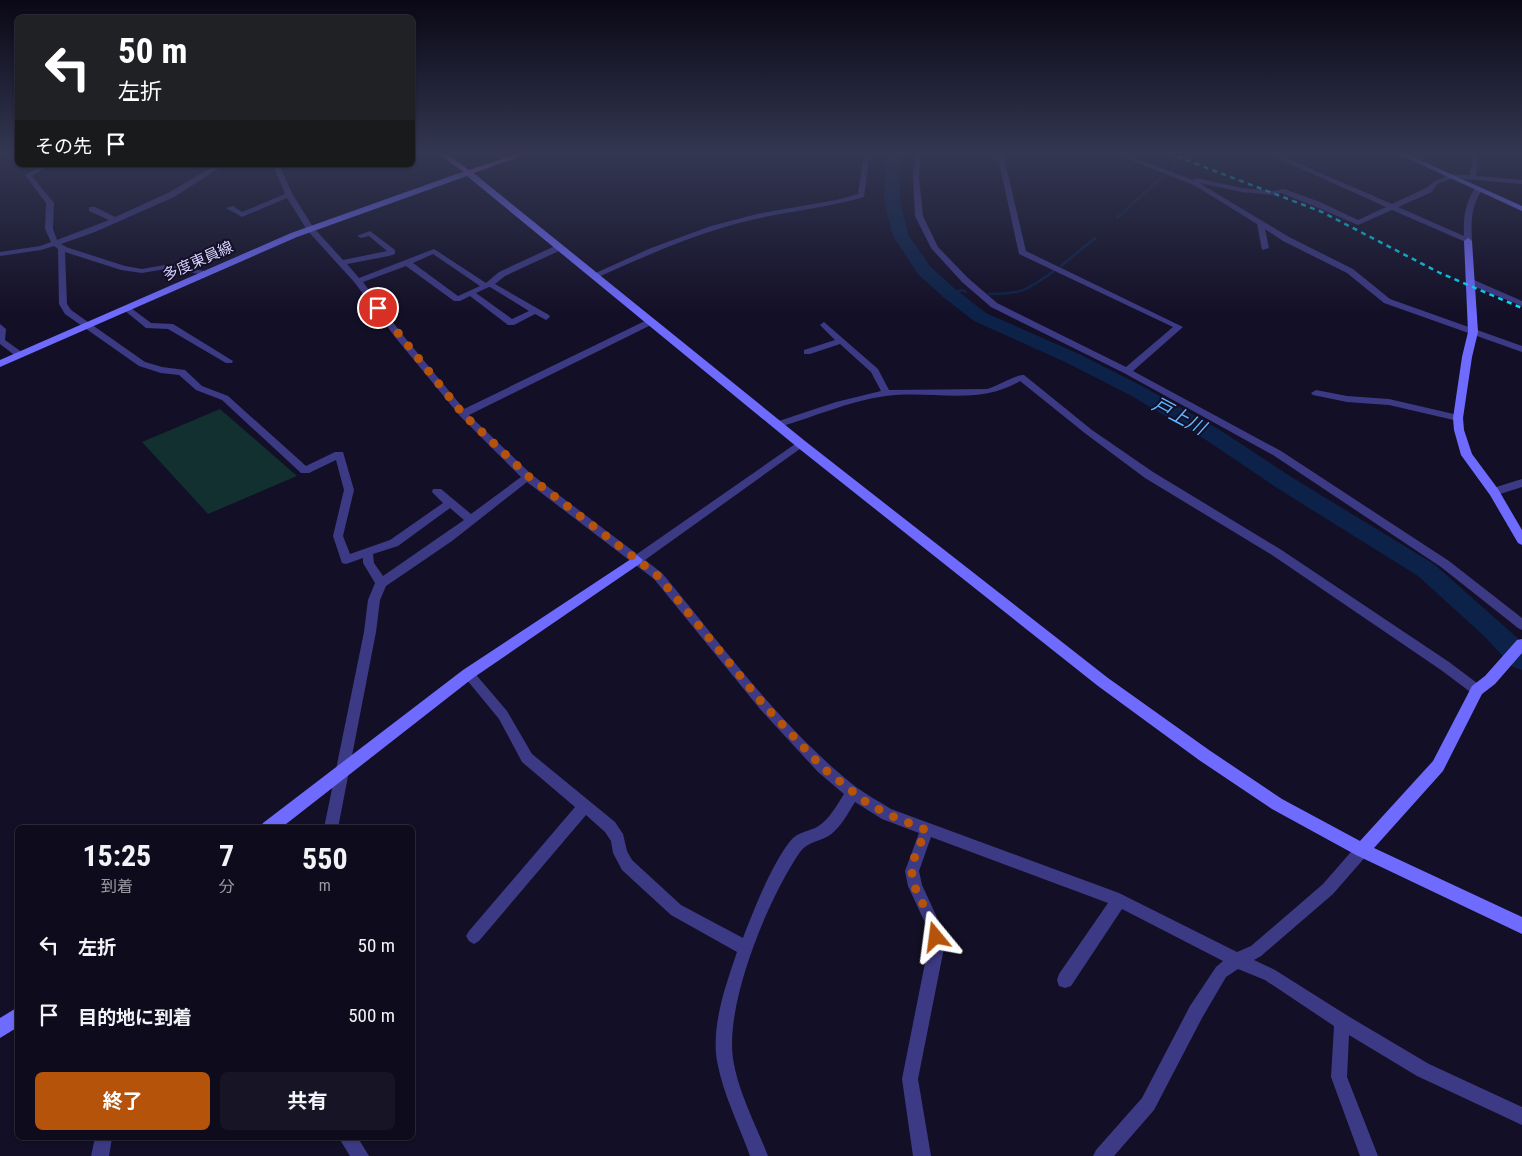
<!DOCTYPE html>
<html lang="ja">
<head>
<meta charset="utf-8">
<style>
  body { margin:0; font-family:"Roboto Condensed","Noto Sans JP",sans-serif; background:#171425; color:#f1f3f6; height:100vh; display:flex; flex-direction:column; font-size:19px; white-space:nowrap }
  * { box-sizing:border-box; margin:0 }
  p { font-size:16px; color:#9b9ba3 }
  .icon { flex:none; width:28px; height:28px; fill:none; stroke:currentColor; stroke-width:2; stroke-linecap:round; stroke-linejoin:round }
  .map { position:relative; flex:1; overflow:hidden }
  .sheet { position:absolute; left:15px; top:825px; width:400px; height:315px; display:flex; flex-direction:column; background:#0e0b1c; border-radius:8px; box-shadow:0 1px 4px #0004,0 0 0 1px #2e2b3b }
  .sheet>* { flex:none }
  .guide { position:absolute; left:15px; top:15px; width:400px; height:152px; border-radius:8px; box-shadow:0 1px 4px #0004,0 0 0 1px #2e2b3b; background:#202124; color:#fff; overflow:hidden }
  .pin { position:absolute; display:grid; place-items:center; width:42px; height:42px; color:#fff; margin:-21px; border:2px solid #fff; border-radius:50%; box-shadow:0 1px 5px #0007 }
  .me { position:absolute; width:55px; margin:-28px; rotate:344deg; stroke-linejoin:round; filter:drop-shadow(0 0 4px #0008) }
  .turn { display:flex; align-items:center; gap:18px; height:105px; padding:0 20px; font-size:22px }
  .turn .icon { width:65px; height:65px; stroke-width:2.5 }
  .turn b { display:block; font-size:35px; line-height:42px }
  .then { display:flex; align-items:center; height:48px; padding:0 20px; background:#0003; gap:10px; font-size:19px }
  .eta { display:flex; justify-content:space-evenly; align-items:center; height:85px; text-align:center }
  .eta b { font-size:30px; font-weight:700; line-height:35px }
  .primary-button { display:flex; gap:10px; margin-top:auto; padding:10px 20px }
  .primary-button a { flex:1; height:58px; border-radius:8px; background:#b45309; color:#fff; font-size:20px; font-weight:700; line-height:58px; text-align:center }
  .primary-button a+a { background:#171425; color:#f1f3f6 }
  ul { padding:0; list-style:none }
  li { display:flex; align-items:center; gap:15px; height:70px; padding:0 20px }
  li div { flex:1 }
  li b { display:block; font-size:19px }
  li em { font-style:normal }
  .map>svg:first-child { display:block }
  .green { fill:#12302f }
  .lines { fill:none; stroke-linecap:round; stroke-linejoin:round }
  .stream { stroke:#0c2248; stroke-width:2.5 }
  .river { fill:#0c2248; fill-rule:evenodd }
  .street { fill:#3d3a85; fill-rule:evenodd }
  .secondary { fill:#6f6bff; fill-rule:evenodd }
  .primary { fill:#c25bff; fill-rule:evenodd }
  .rail { stroke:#00e5ff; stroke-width:2.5; stroke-dasharray:5 4.5; stroke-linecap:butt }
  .route { stroke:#b45309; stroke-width:9; stroke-dasharray:0 16.2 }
  .labels { text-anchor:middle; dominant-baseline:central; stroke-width:4; stroke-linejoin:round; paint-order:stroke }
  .far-street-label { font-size:15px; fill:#d9d4ff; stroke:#130f26 }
  .water-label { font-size:19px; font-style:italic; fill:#62b6ff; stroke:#130f26 }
</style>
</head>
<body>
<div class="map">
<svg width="1522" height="1156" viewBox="0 0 1522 1156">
  <rect width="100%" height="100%" fill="#130f26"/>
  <path class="green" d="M 220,409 L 297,476 L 208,514 L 142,442 Z"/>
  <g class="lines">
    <g class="stream">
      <path d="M 1171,170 L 1179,158"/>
      <path d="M 1117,218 L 1165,174"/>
      <path d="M 1061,266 L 1095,238"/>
      <path d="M 949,293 L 963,290 L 966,292"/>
      <path d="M 989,294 C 1023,294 1027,290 1054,271"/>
    </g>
    <path class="river" d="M 887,153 L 901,153 L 900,201 L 909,236 L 930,266 L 955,289 L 986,313 L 1079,354 L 1142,386 L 1220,430 L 1293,478 L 1434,564 L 1522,642 L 1522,670 L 1513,667 L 1484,636 L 1418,576 L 1277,488 L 1206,440 L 1128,394 L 1065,362 L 974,321 L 943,297 L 918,274 L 893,236 L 884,201 Z"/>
    <g class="street">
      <path d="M 637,153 L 644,153 L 646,155 L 643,157 Z"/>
      <path d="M 864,153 L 870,153 L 864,197 C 823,209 780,212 739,223 C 690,236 643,257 596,278 L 589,276 L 651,248 L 711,226 L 757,214 L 836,200 L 858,194 Z"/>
      <path d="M 915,153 L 921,153 L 919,177 L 923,216 L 938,247 L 968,278 L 997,303 L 1126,367 L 1173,327 L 1019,254 L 997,153 L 1003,153 L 1026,251 L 1183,327 L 1133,371 L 1281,451 L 1449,561 L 1522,618 L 1522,630 L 1518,628 L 1441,567 L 1273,455 L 1124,373 L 991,307 L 962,282 L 931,248 L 915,216 L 913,177 Z"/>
      <path d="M 1112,153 L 1120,153 L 1193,180 L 1196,178 L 1242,188 L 1272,191 L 1284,189 L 1320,202 L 1358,220 L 1386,207 L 1266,153 L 1274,153 L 1392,204 L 1426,188 L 1433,182 L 1445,177 L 1443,175 L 1444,174 L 1469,175 L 1472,166 L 1470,153 L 1476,153 L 1478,166 L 1476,176 L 1522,180 L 1522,184 L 1454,178 L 1437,184 L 1432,192 L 1398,207 L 1464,236 C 1463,218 1465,204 1475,188 L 1481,188 L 1482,190 C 1471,206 1471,222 1472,241 L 1468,243 L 1392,210 L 1358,225 L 1314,206 L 1281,193 L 1272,195 L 1242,192 L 1199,183 L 1289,237 L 1353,269 L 1390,299 L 1522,346 L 1522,352 L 1384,303 L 1347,273 L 1283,241 L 1265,229 L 1269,248 L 1262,250 L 1257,224 L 1194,185 Z"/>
      <path d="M 36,165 L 43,165 L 45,168 L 32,176 L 54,203 L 53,229 L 57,240 L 109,220 L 89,211 L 89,207 L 95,207 L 115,217 L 168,193 L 216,165 L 224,165 L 174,197 L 95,232 L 61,244 L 66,247 L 125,266 L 142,269 L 165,265 L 205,271 L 209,273 L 208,275 L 165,269 L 142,273 L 121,270 L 65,252 L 67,304 L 71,310 L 145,362 L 162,367 L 185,370 L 202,386 L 228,396 L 306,466 L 335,452 L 343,452 L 354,490 L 343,536 L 350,554 L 390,540 L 443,503 L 432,492 L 433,489 L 441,489 L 471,514 L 521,477 L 460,416 L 395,337 L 355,283 L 307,230 L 287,198 L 242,217 L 226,208 L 233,206 L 242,212 L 285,194 L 273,165 L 279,165 L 293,195 L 313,227 L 343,260 L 387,251 L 369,236 L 361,238 L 357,236 L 370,231 L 395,250 L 395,254 L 389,256 L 347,264 L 359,278 L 434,249 L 486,283 L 499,272 L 555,246 L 561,246 L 561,250 L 505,276 L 495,284 L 549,315 L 550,317 L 546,320 L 535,314 L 514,325 L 508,325 L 470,296 L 460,301 L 454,301 L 406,266 L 363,282 L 401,333 L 464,409 L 647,320 L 653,320 L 653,324 L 469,415 L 531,474 L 637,554 L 798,442 L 804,442 L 806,444 L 804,446 L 645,560 L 662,573 C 722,645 782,729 856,787 C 867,795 880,802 891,809 L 1119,893 L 1237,952 L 1251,946 L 1323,884 L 1357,845 L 1362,843 L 1367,845 L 1369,850 L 1367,855 L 1333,894 L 1261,956 L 1254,960 L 1275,970 L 1348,1016 L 1429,1064 L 1522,1107 L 1522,1125 L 1417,1076 L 1349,1035 L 1347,1077 L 1378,1156 L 1360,1156 L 1331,1077 L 1334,1026 L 1265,980 L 1238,969 L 1226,977 L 1202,1018 L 1154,1110 L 1114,1156 L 1093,1156 L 1096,1150 L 1142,1098 L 1190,1006 L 1216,967 L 1223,961 L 1122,909 L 1071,986 L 1065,988 L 1059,986 L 1057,980 L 1059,974 L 1108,903 L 931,837 L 919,871 L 922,885 L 941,926 L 944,948 L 918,1079 L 931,1156 L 913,1156 L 902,1079 L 928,948 L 927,927 L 908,886 L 905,871 L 919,833 L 882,819 L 855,802 C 848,813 841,827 830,835 C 820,842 808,841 800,852 C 768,899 725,1002 733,1059 C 738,1092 756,1125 768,1156 L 750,1156 C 739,1125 723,1094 717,1061 C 711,1025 726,985 737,952 L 671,915 L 622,870 L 613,853 L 611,841 L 605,832 L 586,815 L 479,941 L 474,944 L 469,941 L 466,936 L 469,931 L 575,807 L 522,762 L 499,719 L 462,674 L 464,670 L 468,669 L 472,670 L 507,711 L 532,754 L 615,822 L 623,834 L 627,851 L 632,860 L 681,905 L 743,938 C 753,912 774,858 793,838 C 800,832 809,831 817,827 C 829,820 837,805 844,794 L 818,772 L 760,709 L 654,579 L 527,482 L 452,541 L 386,586 L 380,600 L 376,632 L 338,828 L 324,828 L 364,632 L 368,600 L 375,583 L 363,563 L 363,558 L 346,564 L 342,563 L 333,536 L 344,490 L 336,460 L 309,473 L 301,473 L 222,400 L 196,390 L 179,375 L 161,373 L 139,366 L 65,314 L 59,304 L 58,249 L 54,246 L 41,250 L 0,256 L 0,252 L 40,246 L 51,242 L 45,229 L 46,203 L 25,175 L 38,168 ZM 433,254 L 480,286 L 458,296 L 413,263 ZM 489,287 L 490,287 L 529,311 L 512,319 L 476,293 ZM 450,508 L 464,520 L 383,576 L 374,563 L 373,554 L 398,546 Z"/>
      <path d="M 1468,280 L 1474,280 L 1522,301 L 1522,306 L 1468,284 Z"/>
      <path d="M 127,305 L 151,323 L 173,324 L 233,361 L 232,363 L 226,363 L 168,329 L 146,328 L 124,310 L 123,308 Z"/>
      <path d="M 824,322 L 878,369 L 889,390 L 987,389 C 997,386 1017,374 1024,375 L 1092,430 L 1153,472 L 1280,549 L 1449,662 L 1481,686 L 1483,690 L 1481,694 L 1477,695 L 1473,694 L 1441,670 L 1272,555 L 1145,478 L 1086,434 L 1020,381 C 978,406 932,390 886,396 C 849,401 814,417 779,427 L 776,426 L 776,422 L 836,402 L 881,391 L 871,372 L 840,344 L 810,354 L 804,354 L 804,350 L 835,340 L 820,325 Z"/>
      <path d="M 0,324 L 6,329 L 5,340 L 23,353 L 23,357 L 17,357 L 0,344 Z"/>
      <path d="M 1316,390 L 1347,396 L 1389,399 L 1458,415 L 1463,418 L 1458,421 L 1389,405 L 1347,402 L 1313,395 L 1311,393 Z"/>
      <path d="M 1522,479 L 1522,487 L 1494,496 L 1489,492 L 1490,489 Z"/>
      <path d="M 95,1138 L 112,1138 L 109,1156 L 91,1156 Z"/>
      <path d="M 339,1138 L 358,1138 L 369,1156 L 350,1156 Z"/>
    </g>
    <g class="secondary">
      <path d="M 1396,153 L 1404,153 L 1522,206 L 1522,211 Z"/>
      <path d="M 465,171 L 471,171 L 805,441 L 1108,678 L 1209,750 L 1282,799 L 1360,841 L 1433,761 L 1472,686 L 1485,676 L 1517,640 L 1522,639 L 1522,653 L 1495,684 L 1482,694 L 1443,771 L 1374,848 L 1522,917 L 1522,934 L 1356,855 L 1272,809 L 1199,760 L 1098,686 L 797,447 L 467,176 L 297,237 L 0,367 L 0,360 L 291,233 Z"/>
      <path d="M 1468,238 L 1472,241 L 1478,332 L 1472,357 L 1463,418 L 1464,430 L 1472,454 L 1498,489 L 1522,530 L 1522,545 L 1518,543 L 1490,495 L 1461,455 L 1454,430 L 1453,418 L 1462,357 L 1468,332 L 1464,241 Z"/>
      <path d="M 637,555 L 643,560 L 641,563 L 473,678 L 281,828 L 260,828 L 263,823 L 463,670 Z"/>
      <path d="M 18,1007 L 18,1027 L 0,1038 L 0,1018 Z"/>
    </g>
    <path class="primary" d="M 437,153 L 445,153 L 469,170 L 520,153 L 530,153 L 468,175 Z"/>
    <path class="rail" d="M 1168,153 L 1322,212 L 1440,273 L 1522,308"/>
  </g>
  <linearGradient id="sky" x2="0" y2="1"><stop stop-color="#0a0815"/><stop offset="0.49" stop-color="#333752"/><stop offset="1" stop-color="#333752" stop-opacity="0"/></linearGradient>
  <rect width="1522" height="314" fill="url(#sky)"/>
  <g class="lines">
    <path class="route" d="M 378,308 L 463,414 L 528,476 L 658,576 L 764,705 L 823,768 L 866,802 L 887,814 L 926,830 C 922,842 912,857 912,871 C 911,892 933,914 936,937"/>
  </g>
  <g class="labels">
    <g class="far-street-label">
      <text transform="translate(198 261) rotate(-24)">多度東員線</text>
    </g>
    <g class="water-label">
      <text transform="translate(1179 416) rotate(28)">戸上川</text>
    </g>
  </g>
</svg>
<div class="pin" style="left:378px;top:308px;background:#d93025"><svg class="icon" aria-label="arrive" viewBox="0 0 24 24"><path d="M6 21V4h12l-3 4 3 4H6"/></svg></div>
<svg class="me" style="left:936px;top:937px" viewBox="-20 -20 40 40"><path d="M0-17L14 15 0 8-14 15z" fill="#b45309" stroke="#fff" stroke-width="4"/></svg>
<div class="guide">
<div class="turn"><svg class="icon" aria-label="left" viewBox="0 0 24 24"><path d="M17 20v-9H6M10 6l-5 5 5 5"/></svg><div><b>50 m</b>左折</div></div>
<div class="then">その先<svg class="icon" aria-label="arrive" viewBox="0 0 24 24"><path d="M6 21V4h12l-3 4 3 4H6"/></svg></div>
</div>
<section class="sheet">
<div class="eta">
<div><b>15:25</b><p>到着</p></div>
<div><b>7</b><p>分</p></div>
<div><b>550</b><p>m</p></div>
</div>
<ul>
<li><svg class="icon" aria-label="left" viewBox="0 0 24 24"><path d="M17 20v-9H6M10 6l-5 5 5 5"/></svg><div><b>左折</b></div><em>50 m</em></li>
<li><svg class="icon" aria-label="arrive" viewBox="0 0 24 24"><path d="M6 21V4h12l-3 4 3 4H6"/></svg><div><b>目的地に到着</b></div><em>500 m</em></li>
</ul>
<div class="primary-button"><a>終了</a><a>共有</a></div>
</section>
</div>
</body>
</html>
